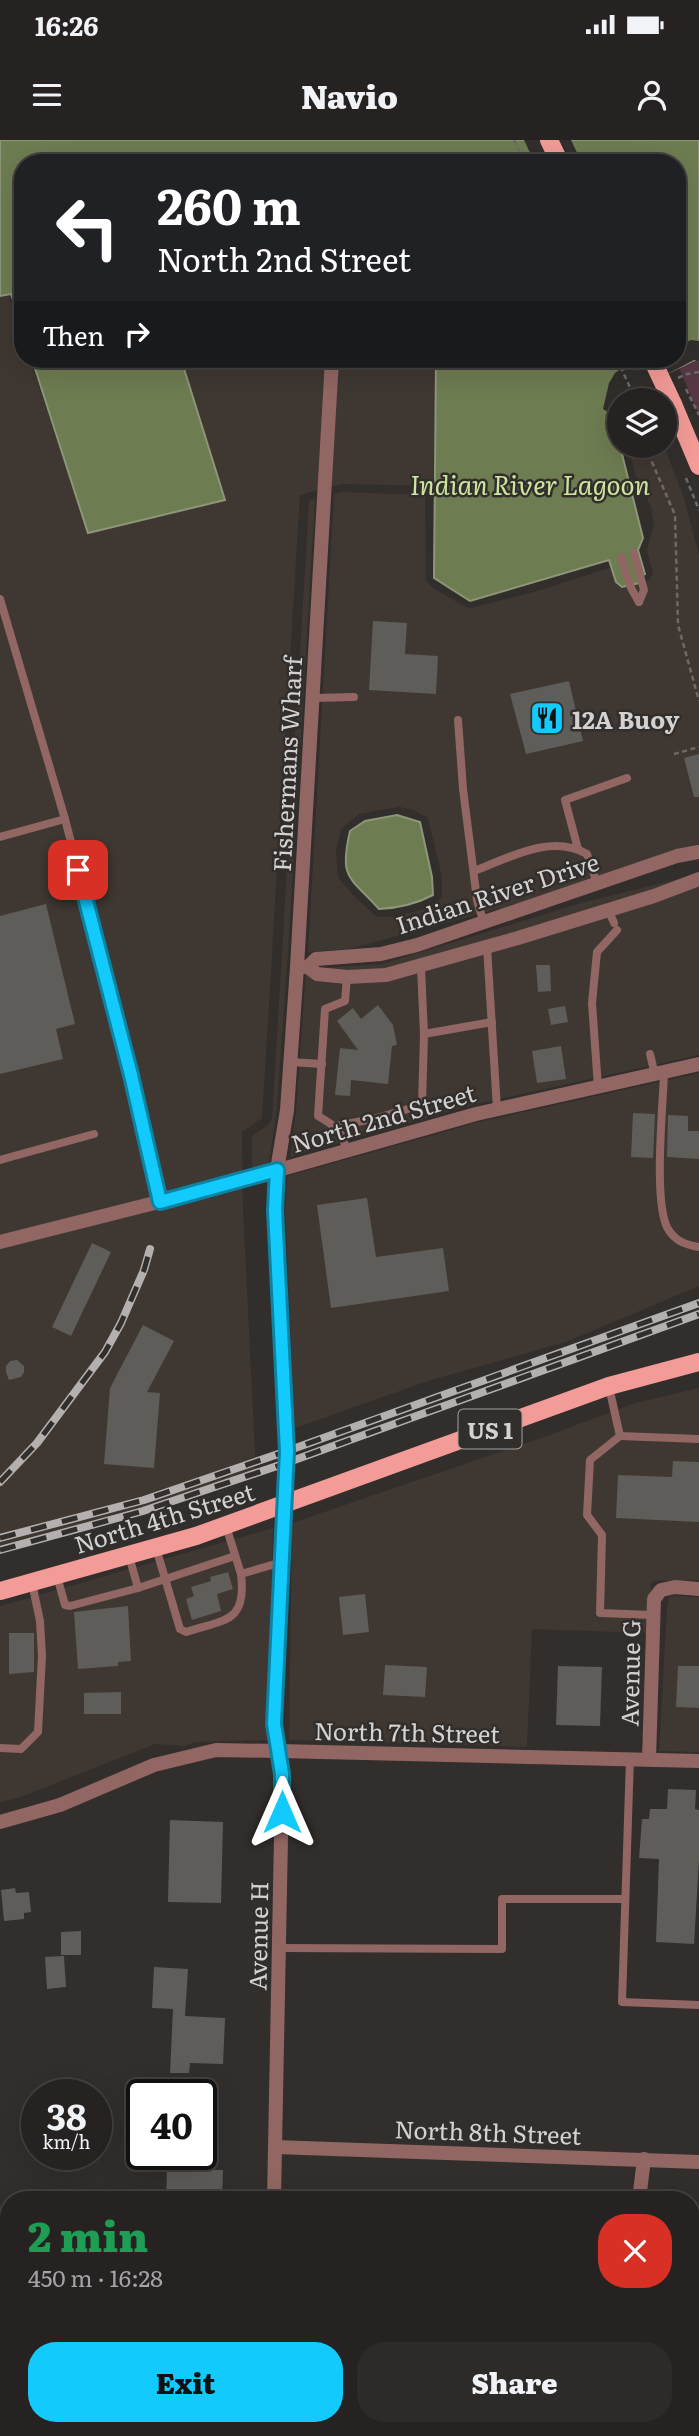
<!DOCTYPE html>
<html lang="en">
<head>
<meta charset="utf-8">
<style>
  body { margin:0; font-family:Literata,serif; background:#2d2a2a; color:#f1f3f6; height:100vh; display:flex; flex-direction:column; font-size:26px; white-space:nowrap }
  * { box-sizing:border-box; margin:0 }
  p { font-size:23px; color:#a3a4a5 }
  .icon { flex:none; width:38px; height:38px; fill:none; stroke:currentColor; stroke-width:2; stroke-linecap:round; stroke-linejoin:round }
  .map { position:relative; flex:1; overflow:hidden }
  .sheet { position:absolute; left:0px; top:2051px; width:700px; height:245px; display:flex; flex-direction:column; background:#252221; border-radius:28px 28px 0 0; box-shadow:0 7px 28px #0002,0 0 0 2px #423f3f }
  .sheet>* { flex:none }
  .hud { position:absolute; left:14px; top:14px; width:672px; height:214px; border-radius:28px; box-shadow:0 7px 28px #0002,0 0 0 2px #423f3f; background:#202124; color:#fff; overflow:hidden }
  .controls { position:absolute; left:607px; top:248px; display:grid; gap:14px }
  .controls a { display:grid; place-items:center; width:70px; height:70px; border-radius:50%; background:#252221; box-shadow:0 7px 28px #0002,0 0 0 2px #423f3f; font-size:35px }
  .speed { position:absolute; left:21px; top:1939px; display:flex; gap:14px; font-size:35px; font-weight:700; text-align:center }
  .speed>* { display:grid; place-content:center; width:91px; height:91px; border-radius:50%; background:#252221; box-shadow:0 7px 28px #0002,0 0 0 2px #423f3f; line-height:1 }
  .speed small { font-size:18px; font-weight:400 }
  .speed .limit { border:4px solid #111; border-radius:10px; background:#fff; color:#111 }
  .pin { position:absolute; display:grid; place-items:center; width:60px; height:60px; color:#fff; margin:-30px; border-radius:14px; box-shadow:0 4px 10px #0006 }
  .me { position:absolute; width:77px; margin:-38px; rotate:0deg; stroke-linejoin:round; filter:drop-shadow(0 0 5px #0008) }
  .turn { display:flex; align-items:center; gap:24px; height:147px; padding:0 28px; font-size:32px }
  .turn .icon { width:91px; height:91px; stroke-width:2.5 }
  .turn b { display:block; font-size:49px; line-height:60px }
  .then { display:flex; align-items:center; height:66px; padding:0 28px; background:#0003; gap:14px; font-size:26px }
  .round { display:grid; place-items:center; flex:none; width:74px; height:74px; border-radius:28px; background:#2d2a2a }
  .overview { display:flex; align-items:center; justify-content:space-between; height:119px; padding:0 28px }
  h1 { font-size:42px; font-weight:800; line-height:52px; color:#1e9e55 }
  .button { display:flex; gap:14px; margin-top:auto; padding:14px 28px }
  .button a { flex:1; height:80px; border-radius:28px; background:#12cafb; color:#111; font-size:28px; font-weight:800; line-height:80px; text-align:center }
  .button a+a { background:#2d2a2a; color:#f1f3f6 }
  .status { display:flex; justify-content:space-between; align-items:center; height:49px; padding:0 35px; background:#252221; direction:ltr }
  .status svg { height:19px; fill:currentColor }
  header { display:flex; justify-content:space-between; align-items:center; height:91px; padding:0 28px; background:#252221; font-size:32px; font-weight:800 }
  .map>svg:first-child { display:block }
  .built { fill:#3f3731; fill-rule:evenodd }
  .green { fill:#573746 }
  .water { fill:#6e7c52; stroke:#8d9678; stroke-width:2 }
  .pier { fill:#312e2c }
  .building { fill:#5e5d59 }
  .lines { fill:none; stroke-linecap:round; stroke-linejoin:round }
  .path { stroke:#6d6a68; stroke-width:2.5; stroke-dasharray:5 3.5; stroke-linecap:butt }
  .service { stroke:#916663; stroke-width:8 }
  .minor { stroke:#916663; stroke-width:14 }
  .tertiary { stroke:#916663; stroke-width:14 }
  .primary { stroke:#f39b96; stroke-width:18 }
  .rail-casing { stroke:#b3b0af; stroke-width:8 }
  .rail { stroke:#312e2c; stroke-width:5; stroke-dasharray:16; stroke-linecap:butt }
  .primary-bridge { stroke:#f39b96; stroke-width:18 }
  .route-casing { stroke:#0c83a3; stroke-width:18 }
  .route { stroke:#12cafb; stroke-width:12 }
  .labels { text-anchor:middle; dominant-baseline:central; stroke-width:5; stroke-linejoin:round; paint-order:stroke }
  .shield { fill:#312e2c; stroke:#a3a1a0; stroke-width:2 }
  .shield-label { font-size:23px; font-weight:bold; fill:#d4d2d1 }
  .poi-label { font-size:24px; font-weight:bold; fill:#d4d2d1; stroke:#312e2c; text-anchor:start }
  .street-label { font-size:24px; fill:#d4d2d1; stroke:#312e2c }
  .water-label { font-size:26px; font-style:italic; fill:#cde59f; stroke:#312e2c }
</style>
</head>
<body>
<div class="status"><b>16:26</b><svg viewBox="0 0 49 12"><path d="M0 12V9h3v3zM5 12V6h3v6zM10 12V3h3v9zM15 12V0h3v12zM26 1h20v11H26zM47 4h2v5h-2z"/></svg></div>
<header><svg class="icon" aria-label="menu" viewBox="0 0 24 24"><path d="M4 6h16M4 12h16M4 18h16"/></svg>Navio<svg class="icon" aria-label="person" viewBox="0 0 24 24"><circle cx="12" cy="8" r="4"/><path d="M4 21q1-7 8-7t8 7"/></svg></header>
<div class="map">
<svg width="699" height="2296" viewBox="0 0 699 2296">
  <rect width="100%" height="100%" fill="#312e2c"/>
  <g class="built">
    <path d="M 8,154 L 23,198 L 23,219 L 30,219 L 88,393 L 225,360 L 181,219 L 436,219 L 433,346 L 342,344 L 300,355 L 262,978 L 242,992 L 243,1068 L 256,1333 L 143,1371 L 0,1405 L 0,156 Z"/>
    <path d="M 628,306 L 664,306 L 684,358 L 699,415 L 699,715 L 349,809 L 308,812 L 334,354 L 343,352 L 425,355 L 426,441 L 433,448 L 466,467 L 471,468 L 534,452 L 612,427 L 616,442 L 619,446 L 627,447 L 648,441 L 653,434 L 647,410 L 654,385 L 651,367 L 635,333 ZM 399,667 L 411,669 L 428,678 L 442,737 L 442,758 L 424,769 L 393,777 L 377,777 L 353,755 L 338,737 L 336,711 L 341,689 L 359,674 Z"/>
    <path d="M 315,359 L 288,813 L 277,969 L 269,1022 L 268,1024 L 252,1029 L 252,996 L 268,985 L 272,979 L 309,361 Z"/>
    <path d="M 699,734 L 699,915 L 473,965 L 290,1017 L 296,970 L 306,829 L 382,824 L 581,763 Z"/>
    <path d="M 699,933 L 699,1146 L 566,1202 L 431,1240 L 295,1288 L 285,1070 L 287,1036 L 479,982 Z"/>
    <path d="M 699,1248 L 699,1440 L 653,1441 L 650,1444 L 651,1451 L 646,1493 L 532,1489 L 527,1607 L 289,1600 L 292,1383 L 544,1297 L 635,1263 Z"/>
    <path d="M 273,1388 L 270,1600 L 195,1602 L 185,1606 L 155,1604 L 21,1657 L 0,1662 L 0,1466 Z"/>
    <path d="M 676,1456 L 699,1457 L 699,1612 L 659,1611 L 667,1469 L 669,1457 Z"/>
  </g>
  <path class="green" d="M 699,218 L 699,275 L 678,225 Z"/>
  <g class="water">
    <path d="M 0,0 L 699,0 L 699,218 L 615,258 L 613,278 L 643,398 L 638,410 L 645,434 L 642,435 L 644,442 L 622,447 L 616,442 L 609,420 L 470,461 L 434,438 L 436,219 L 677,219 L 677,23 L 23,23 L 23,190 L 11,154 L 0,156 Z"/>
    <path d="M 32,219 L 181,219 L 225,360 L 88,393 Z"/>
    <path d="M 397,675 L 420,682 L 432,737 L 433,755 C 416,764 398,768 379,769 C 349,736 339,739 350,691 L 365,681 Z"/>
  </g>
  <g class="pier">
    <path d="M 524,0 L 571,0 L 582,23 L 535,23 Z"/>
    <path d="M 691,200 L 699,201 L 699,221 L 694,220 L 618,260 L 617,271 L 608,272 L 603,269 L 609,243 L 615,233 L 629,223 L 627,219 L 677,219 L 677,206 Z"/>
  </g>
  <g class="building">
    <path d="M 373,481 L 407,483 L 405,514 L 438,516 L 436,554 L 369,550 Z"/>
    <path d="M 569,541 L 583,601 L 526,614 L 510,554 Z"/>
    <path d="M 699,614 L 699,657 L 694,657 L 684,618 Z"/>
    <path d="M 46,764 L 75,884 L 56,889 L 63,919 L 0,934 L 0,776 Z"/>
    <path d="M 536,825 L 550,825 L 551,851 L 538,852 Z"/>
    <path d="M 378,865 L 393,885 L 397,905 L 392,906 L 388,944 L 351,940 L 350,956 L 335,955 L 340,908 L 358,910 L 337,881 L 353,868 L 361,879 Z"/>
    <path d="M 565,866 L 568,882 L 551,885 L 548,869 Z"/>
    <path d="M 561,906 L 566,939 L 537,943 L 532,911 Z"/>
    <path d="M 633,973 L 655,974 L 653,1018 L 631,1017 Z"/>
    <path d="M 668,975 L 688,976 L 688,991 L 699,991 L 699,1019 L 667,1017 Z"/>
    <path d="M 367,1058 L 376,1117 L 443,1108 L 449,1151 L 331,1168 L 317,1065 Z"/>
    <path d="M 92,1103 L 111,1112 L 71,1196 L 52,1187 Z"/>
    <path d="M 143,1185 L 174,1201 L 147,1252 L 160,1253 L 154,1328 L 104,1324 L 110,1248 Z"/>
    <path d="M 17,1220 L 24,1226 L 24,1232 L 21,1237 L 9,1240 L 6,1232 L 6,1226 L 10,1221 Z"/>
    <path d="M 673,1321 L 699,1322 L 699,1382 L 616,1378 L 618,1335 L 672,1337 Z"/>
    <path d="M 228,1432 L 233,1449 L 217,1454 L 221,1471 L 192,1480 L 186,1459 L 194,1456 L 191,1447 L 211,1441 L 210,1437 Z"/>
    <path d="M 365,1454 L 369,1492 L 343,1495 L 339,1457 Z"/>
    <path d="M 128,1466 L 131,1521 L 118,1522 L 118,1526 L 78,1529 L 74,1472 Z"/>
    <path d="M 9,1493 L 34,1493 L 34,1532 L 9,1534 Z"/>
    <path d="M 385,1525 L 427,1527 L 425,1557 L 383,1555 Z"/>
    <path d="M 558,1526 L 602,1527 L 600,1586 L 556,1585 Z"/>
    <path d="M 678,1526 L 699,1526 L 699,1568 L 676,1567 Z"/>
    <path d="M 121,1552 L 121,1574 L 84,1574 L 84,1553 Z"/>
    <path d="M 668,1649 L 696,1650 L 695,1669 L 699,1670 L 699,1720 L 694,1804 L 656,1802 L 659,1719 L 639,1718 L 642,1679 L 649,1679 L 650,1669 L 667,1669 Z"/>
    <path d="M 170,1680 L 223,1682 L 221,1763 L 168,1762 Z"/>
    <path d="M 15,1748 L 16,1753 L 29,1752 L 31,1772 L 24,1773 L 24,1779 L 4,1781 L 1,1750 Z"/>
    <path d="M 81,1791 L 81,1815 L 61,1815 L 61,1792 Z"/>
    <path d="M 64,1816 L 66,1847 L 47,1849 L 45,1817 Z"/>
    <path d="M 154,1827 L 188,1829 L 185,1876 L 225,1878 L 223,1924 L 190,1923 L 189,1933 L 170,1933 L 173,1869 L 152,1868 Z"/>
    <path d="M 167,2029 L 223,2030 L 222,2060 L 166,2060 Z"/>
  </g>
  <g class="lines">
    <g class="path">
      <path d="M 514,0 L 525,23"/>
      <path d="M 617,219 L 633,254"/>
      <path d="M 678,238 L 687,234 L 699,232"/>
      <path d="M 686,249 L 699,275"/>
      <path d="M 635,261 L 650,252"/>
      <path d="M 645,306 L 675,375 L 678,485 L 699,561"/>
      <path d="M 686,338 L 699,370"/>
      <path d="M 674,614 L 699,607"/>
    </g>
    <g class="service">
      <path d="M 634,413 L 644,450 L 639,462"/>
      <path d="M 621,417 L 631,448 L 639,462"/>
      <path d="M 0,459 L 65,679 L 131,935 L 160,1062"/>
      <path d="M 313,558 L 354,557"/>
      <path d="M 458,580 L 463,649 L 477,760 L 483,780"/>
      <path d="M 0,697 L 65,679"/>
      <path d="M 578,709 L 565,660 L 627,638"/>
      <path d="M 474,731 C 509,718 551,693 587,714 L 597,743"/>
      <path d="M 608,769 L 614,783"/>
      <path d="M 487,807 L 497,969"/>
      <path d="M 424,894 L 492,882"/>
      <path d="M 650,914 L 655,935"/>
      <path d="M 290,922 L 322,924"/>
      <path d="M 664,933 C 663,966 653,1063 668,1089 C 675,1101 686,1105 699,1107"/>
      <path d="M 598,947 L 592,863 L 597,812 L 617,790"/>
      <path d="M 336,986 L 373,979 L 422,965 L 424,894 L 421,827"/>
      <path d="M 346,1010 C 343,991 334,985 318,976 L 325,869 L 345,861 L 347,837"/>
      <path d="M 0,1020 L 94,994"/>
      <path d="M 609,1247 L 620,1296 L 699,1299"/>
      <path d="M 620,1296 L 590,1320 L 587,1375 L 602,1395 L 600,1473 L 652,1475"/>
      <path d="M 226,1386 L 241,1434"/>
      <path d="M 156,1408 L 180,1489 L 186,1492 C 225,1479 247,1483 241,1434 L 282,1422"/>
      <path d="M 129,1416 L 138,1448"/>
      <path d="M 57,1436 L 65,1465 L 70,1466 L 138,1448 L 235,1416"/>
      <path d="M 0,1608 L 21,1609 L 38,1592 L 42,1516 L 40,1481 L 32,1443"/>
      <path d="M 630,1618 L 622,1862 L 699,1865"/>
      <path d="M 279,1808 L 502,1809 L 502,1759 L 625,1759"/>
    </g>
    <g class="minor">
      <path d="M 297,827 L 308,827 L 316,819 L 381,814 L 417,805 L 677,716 L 699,712"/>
      <path d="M 308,827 L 317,834 L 347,837 L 386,835 L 518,798 L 654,756 L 699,739"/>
      <path d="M 0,1102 L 226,1045 L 476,974 L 699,924"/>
      <path d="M 283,1365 L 287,1311 L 275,1070 L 277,1030 L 287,970 L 297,827 L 332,219"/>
      <path d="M 649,1619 L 654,1459 L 661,1450 L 675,1447 L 699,1449"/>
      <path d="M 0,1682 L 60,1665 L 154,1625 L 216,1610 L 279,1611"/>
      <path d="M 275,2007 L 699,2022"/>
      <path d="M 639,2060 L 644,2019"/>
      <path d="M 667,2287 L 699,2288"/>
    </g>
    <g class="tertiary">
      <path d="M 279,1611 L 699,1621"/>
      <path d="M 274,2060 L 282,1645 L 274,1584 L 283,1365"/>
      <path d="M 270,2296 L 271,2287"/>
    </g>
    <g class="primary">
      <path d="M 549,0 L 560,23"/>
      <path d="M 673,264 L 699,326"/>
      <path d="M 0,1451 L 196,1396 L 609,1246 L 699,1222"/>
    </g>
    <g class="rail-casing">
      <g id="rail">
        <path d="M 0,1342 L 37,1303 L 105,1212 L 121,1183 L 144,1130 L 150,1109"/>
        <path d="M 0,1398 L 144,1360 L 287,1311 L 699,1163"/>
        <path d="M 0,1410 L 143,1371 L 286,1323 L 699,1174"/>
      </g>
    </g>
    <use href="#rail" class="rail"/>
    <path class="primary-bridge" d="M 652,219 L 673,264"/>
  </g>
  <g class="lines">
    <g class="route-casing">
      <path id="route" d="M 78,730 L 131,935 L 160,1062 L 277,1030 L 275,1070 L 287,1311 L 274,1584 L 282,1634 L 282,1672"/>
    </g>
    <use href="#route" class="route"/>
  </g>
  <defs>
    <g id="restaurant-square" transform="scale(1.75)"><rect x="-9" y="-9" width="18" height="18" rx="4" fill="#12cafb" stroke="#312e2c"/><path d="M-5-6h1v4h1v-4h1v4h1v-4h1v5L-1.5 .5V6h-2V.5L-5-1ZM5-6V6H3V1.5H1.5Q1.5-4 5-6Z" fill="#111"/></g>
  </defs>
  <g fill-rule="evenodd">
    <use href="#restaurant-square" x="547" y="578"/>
  </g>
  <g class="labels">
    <rect class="shield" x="458.5" y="1269.5" width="63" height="39" rx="5"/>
    <g class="shield-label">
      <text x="490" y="1289">US 1</text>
    </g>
    <g class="poi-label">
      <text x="572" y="578">12A Buoy</text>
    </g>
    <g class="street-label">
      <text transform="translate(286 624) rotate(-87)">Fishermans Wharf</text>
      <text transform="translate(497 752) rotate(-18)">Indian River Drive</text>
      <text transform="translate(383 977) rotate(-16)">North 2nd Street</text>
      <text transform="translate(164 1377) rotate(-17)">North 4th Street</text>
      <text transform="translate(629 1533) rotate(-89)">Avenue G</text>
      <text transform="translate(407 1591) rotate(1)">North 7th Street</text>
      <text transform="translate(257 1796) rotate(-89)">Avenue H</text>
      <text transform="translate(488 1991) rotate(2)">North 8th Street</text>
    </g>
    <g class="water-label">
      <text x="530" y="343">Indian River Lagoon</text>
    </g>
  </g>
</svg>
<div class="controls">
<a><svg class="icon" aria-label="layers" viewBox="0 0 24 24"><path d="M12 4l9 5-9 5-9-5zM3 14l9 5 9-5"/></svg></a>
</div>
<div class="speed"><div>38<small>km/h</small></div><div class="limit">40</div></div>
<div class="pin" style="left:78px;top:730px;background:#d93025"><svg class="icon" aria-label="arrive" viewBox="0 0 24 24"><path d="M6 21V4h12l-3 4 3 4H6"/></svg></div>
<svg class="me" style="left:282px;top:1672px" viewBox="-20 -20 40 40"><path d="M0-17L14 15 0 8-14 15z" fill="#12cafb" stroke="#fff" stroke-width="4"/></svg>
<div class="hud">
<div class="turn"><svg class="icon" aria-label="left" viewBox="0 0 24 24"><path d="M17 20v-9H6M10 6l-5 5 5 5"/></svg><div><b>260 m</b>North 2nd Street</div></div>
<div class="then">Then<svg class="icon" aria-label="right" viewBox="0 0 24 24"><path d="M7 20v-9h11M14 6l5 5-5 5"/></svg></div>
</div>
<section class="sheet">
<div class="overview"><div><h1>2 min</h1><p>450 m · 16:28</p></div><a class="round" style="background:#d93025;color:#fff"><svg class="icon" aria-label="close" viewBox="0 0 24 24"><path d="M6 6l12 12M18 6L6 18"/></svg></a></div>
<div class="button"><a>Exit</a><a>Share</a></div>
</section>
</div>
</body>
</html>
